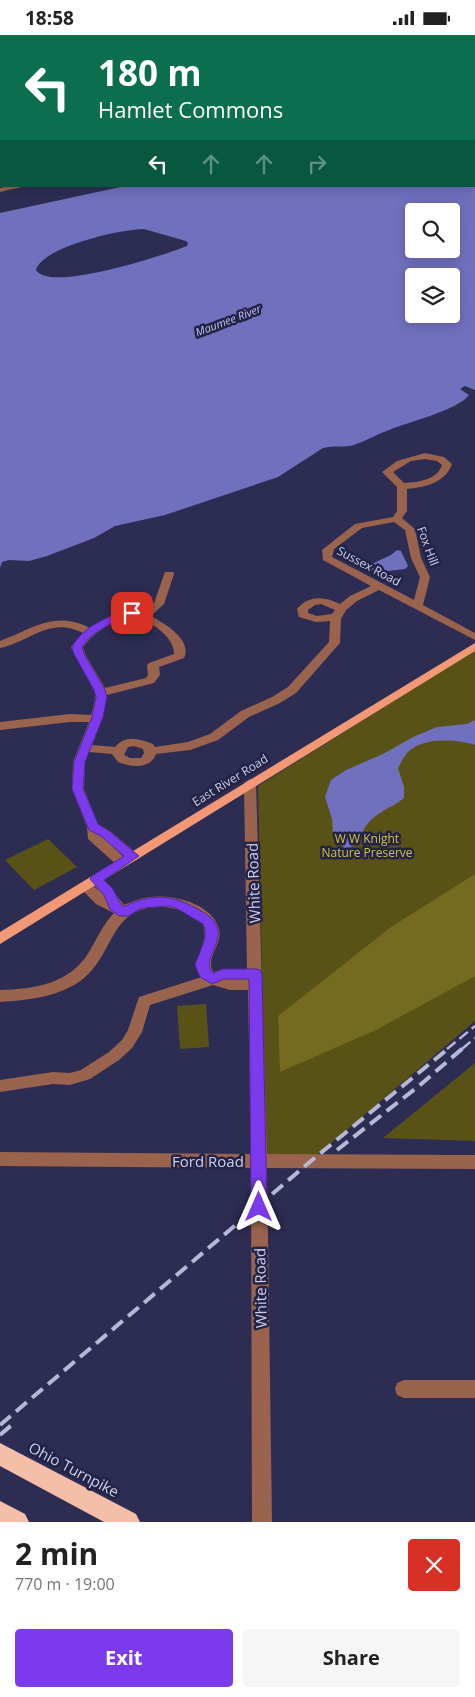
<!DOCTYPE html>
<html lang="en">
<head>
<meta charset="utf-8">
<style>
  body { margin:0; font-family:"Open Sans",sans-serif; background:#f6f6f6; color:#222; height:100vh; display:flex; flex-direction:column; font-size:19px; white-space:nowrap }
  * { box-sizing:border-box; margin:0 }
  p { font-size:16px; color:#767676 }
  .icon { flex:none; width:28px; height:28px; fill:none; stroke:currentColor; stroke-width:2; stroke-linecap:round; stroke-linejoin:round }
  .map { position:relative; height:1487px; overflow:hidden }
  .panel { display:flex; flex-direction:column; background:#fff; flex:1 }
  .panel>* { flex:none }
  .hud { position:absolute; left:0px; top:0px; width:475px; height:152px; box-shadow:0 2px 12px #0003; background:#0b6e4f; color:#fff; overflow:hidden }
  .fabs { position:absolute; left:405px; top:168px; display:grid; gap:10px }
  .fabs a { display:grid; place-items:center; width:55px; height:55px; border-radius:5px; background:#fff; box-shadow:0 2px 12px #0003; font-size:25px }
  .pin { position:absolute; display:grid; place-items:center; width:42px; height:42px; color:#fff; margin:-21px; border-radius:10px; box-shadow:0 2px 8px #0006 }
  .me { position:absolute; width:55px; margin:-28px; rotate:0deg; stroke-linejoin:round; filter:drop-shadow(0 0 4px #0008) }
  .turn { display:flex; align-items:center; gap:18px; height:105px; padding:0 15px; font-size:22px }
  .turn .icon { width:65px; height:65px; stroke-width:2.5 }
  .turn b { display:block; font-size:35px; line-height:42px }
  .lanes { display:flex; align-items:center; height:48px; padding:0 15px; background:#0003; justify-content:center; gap:25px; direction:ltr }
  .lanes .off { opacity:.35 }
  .round { display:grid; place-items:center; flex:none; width:52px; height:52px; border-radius:5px; background:#f6f6f6 }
  .head { display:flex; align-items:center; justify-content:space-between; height:85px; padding:0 15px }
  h1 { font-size:30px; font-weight:700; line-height:38px }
  .button { display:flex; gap:10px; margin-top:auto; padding:10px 15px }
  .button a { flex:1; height:58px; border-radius:5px; background:#7c3aed; color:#fff; font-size:20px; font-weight:700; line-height:58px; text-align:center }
  .button a+a { background:#f6f6f6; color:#222 }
  .status { display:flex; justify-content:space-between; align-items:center; height:35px; padding:0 25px; background:#fff; direction:ltr }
  .status svg { height:14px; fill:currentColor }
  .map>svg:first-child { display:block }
  .green { fill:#595216 }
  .forest { fill:#746b20 }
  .water { fill:#7070be; fill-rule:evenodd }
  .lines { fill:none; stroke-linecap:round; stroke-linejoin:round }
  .minor { fill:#9a634d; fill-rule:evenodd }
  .major { fill:#f39874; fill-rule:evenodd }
  .highway { fill:#f5bea8; fill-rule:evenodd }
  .rail-far1 { stroke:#b7b9d4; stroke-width:2.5; stroke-dasharray:11 5; stroke-linecap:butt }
  .rail { stroke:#b7b9d4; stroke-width:4; stroke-dasharray:14 7; stroke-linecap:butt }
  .route { fill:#7c3aed; stroke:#51269a }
  .labels { text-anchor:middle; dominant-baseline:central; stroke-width:5; stroke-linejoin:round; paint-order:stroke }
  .far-water-label { font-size:11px; font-style:italic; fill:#c2c5ef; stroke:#232348 }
  .street-label { font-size:12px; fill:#ced0e9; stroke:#232348 }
  .park-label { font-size:12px; fill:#d2c13e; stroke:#232348 }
  .near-street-label { font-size:15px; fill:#ced0e9; stroke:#232348 }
</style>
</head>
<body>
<div class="status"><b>18:58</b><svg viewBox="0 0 49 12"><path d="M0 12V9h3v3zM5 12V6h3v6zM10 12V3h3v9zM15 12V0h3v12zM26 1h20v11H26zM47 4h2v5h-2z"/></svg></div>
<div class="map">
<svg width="475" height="1487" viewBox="0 0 475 1487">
  <rect width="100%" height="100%" fill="#2d2d53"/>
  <g class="green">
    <path d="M 133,0 L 340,0 L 132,1 Z"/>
    <path d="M 475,615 L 475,986 L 317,1120 L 266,1120 L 258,751 Z"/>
    <path d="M 48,804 L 77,832 L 34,855 L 5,825 Z"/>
    <path d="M 206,969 L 209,1012 L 180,1014 L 177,971 Z"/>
    <path d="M 475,1028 L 475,1106 L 383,1103 Z"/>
  </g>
  <path class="forest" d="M 475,839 L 475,941 L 376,995 L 280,1037 L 278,981 L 391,892 Z"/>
  <g class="water">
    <path d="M 412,0 L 475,0 L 475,355 L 465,351 L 460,354 L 469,360 C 460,374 406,388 389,395 C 377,399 366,406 354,410 C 344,413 334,410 323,413 L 278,442 L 165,480 L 115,491 L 94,503 L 47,521 L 29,526 L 9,525 L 2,527 L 0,533 L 0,178 L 125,151 L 474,151 L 474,1 ZM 451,176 L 451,214 L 414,214 L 414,176 ZM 144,194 L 186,206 L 188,208 L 187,211 C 165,220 49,258 36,235 C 42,212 121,194 144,194 ZM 451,241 L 451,279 L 414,279 L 414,241 Z"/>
    <path d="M 397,515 L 401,516 L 408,531 L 405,534 L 388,536 L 380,541 L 363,533 L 391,520 Z"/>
    <path d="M 475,685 L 475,710 C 457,704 424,702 409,716 C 404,720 401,728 398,733 L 404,752 L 404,763 C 392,773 375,777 366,791 C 359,801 358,810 346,815 L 333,800 L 332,784 L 325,762 L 331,745 L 346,735 L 383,719 L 413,702 L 437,692 L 467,689 Z"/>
  </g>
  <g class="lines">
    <g class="minor">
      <rect x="0" y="24" width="1" height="4"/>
      <rect x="0" y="124" width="1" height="4"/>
      <path d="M 10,151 L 26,151 L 0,157 L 0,153 Z"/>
      <path d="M 425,418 L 444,422 L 452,429 C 445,448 425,452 407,454 L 407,476 L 402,483 L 415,494 L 421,523 L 430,542 L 423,570 L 475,598 L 475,605 L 379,555 L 357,566 L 346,575 L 341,584 L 340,608 L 296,658 L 280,668 L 249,682 L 218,705 L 190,715 L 156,719 C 150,735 131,732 118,727 L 112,719 L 89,717 L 85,727 L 84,754 L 98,789 L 110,796 L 140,821 L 138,824 C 128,827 121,818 113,812 L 129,827 L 127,830 L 117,830 L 88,804 L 87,792 L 72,754 L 73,727 L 89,687 L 70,687 L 0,695 L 0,687 L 70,679 L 91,680 C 93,674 95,666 95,660 C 94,645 76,627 71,612 L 83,598 C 50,581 31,606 0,613 L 0,606 C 33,594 54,575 90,593 C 106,582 122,572 142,577 L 154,568 L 165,537 L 173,537 L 174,539 L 164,569 L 151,581 C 164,588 193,605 184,623 L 159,632 L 160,640 L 154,648 L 107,660 L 103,682 L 92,710 L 115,712 C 126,699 140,704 153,709 L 155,712 L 188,707 L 210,699 L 241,676 L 272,662 L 288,652 L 329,607 L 330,586 L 316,587 L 299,582 L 297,574 C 308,560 325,561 340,569 L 350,561 L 371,551 L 323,525 L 322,515 L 355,489 L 393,482 L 397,476 L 397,452 L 382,437 L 397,426 ZM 425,424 L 437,426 L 442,430 C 437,445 419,447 404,448 L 393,437 L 411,426 ZM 394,487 L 405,495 L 411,523 L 420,542 L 414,565 L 332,522 L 334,514 L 362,493 ZM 321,569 L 335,575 L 332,579 L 317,581 L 308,578 L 308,575 L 315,570 ZM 127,582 C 144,580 175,601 174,619 L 149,628 L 147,630 L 148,640 L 146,643 L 105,653 L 85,619 L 83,612 C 93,598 111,587 127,582 ZM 134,711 L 143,714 L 144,718 L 141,723 L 130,723 L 124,720 L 128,712 Z"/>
      <path d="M 250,744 L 256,748 L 267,1119 L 475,1120 L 475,1134 L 267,1133 L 272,1487 L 252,1487 L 251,1133 L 0,1131 L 0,1117 L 251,1119 L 248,955 L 230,955 L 213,950 L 150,970 L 142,997 L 132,1013 L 119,1025 L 90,1044 L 70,1050 L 53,1049 L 0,1057 L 0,1045 L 53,1037 L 70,1038 L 81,1035 L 109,1017 L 122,1005 L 128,995 L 139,962 L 202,942 L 196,930 L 205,901 L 203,889 C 190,878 176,871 158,872 C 110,873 114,919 84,943 C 61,962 29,965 0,967 L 0,955 C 34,954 70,949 89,917 C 97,904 103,889 114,878 L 96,869 L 78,851 L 80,848 C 89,845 93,851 99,856 L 89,844 L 91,841 L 101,841 L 124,870 C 132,867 140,863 150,862 C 172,859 212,868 219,894 C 223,908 207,920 212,935 L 214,937 L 223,934 L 247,934 L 244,748 Z"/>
      <path d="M 404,1345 L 475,1345 L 475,1363 L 404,1363 L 397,1360 L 395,1354 L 397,1348 Z"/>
    </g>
    <path class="major" d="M 475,608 L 475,616 L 0,909 L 0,897 Z"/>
    <g class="highway">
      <path d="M 0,0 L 8,0 L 1,3 Z"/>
      <path d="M 0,1408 L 136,1479 L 140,1487 L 104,1487 L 0,1431 Z"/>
      <path d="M 0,1466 L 25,1479 L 29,1487 L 0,1487 Z"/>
    </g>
    <g class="rail-far1">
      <path d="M 447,1014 L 475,991"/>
      <path d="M 462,1014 L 475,1003"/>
    </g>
    <g class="rail">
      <path d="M 337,1115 L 420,1050 L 463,1013"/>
      <path d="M 0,1390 L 311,1126 L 449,1013"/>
      <path d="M 0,1400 L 14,1388"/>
    </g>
  </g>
  <path class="route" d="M 132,575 L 137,578 L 135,580 C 118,585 92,595 82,612 L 84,619 L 105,655 L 107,662 L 103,682 L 85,727 L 83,754 L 98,789 L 109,796 L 139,821 L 104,845 L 113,854 L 120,868 L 124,872 C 151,857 175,860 201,876 C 208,880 216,885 218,895 C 221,909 202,927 213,938 L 223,934 L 256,934 L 260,935 L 262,939 L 267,1172 L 264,1176 L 259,1178 L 254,1176 L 251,1172 L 249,944 L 224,944 L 212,949 L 200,942 L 195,930 L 205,904 L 205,894 L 203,889 L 176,873 L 169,871 L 142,873 L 128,881 L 119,881 L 110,874 L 104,860 L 90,844 L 92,841 L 124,821 L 101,801 L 89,795 L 72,754 L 74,727 L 92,682 L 96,662 L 94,655 L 74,619 L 72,612 C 83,591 110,580 132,575 Z"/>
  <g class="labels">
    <g class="far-water-label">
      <text transform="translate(228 285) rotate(-21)">Maumee River</text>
    </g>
    <g class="street-label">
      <text transform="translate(428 511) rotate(70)">Fox Hill</text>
      <text transform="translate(369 531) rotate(28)">Sussex Road</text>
      <text transform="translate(230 745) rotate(-32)">East River Road</text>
    </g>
    <g class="park-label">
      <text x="367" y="803">W W Knight<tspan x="367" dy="14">Nature Preserve</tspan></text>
    </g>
    <g class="near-street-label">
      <text transform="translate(253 848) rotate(-92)">White Road</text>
      <text x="208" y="1126">Ford Road</text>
      <text transform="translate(260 1253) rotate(-91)">White Road</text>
      <text transform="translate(74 1434) rotate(28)">Ohio Turnpike</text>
    </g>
  </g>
</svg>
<div class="fabs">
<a><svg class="icon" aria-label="search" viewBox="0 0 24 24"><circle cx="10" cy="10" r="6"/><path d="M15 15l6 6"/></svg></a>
<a><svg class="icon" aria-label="layers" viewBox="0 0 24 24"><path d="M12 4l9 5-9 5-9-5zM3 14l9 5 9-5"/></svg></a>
</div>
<div class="pin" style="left:132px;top:578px;background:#d93025"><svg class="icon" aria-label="arrive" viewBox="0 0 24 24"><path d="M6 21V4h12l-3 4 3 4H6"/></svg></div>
<svg class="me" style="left:259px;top:1172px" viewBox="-20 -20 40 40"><path d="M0-17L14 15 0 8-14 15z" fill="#7c3aed" stroke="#fff" stroke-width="4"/></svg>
<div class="hud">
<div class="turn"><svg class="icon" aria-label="left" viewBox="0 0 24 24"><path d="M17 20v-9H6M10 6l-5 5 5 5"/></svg><div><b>180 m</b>Hamlet Commons</div></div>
<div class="lanes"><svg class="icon" aria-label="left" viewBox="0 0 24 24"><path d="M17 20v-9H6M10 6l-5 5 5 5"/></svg><svg class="icon off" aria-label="ahead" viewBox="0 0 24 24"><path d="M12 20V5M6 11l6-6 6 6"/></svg><svg class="icon off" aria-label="ahead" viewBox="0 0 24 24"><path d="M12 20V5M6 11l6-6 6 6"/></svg><svg class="icon off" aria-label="right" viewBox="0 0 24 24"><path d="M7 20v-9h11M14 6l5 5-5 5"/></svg></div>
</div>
</div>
<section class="panel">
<div class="head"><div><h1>2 min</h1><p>770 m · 19:00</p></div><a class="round" style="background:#d93025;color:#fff"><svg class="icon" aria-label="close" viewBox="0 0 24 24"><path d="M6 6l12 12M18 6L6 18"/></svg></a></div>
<div class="button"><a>Exit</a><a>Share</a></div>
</section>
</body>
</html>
